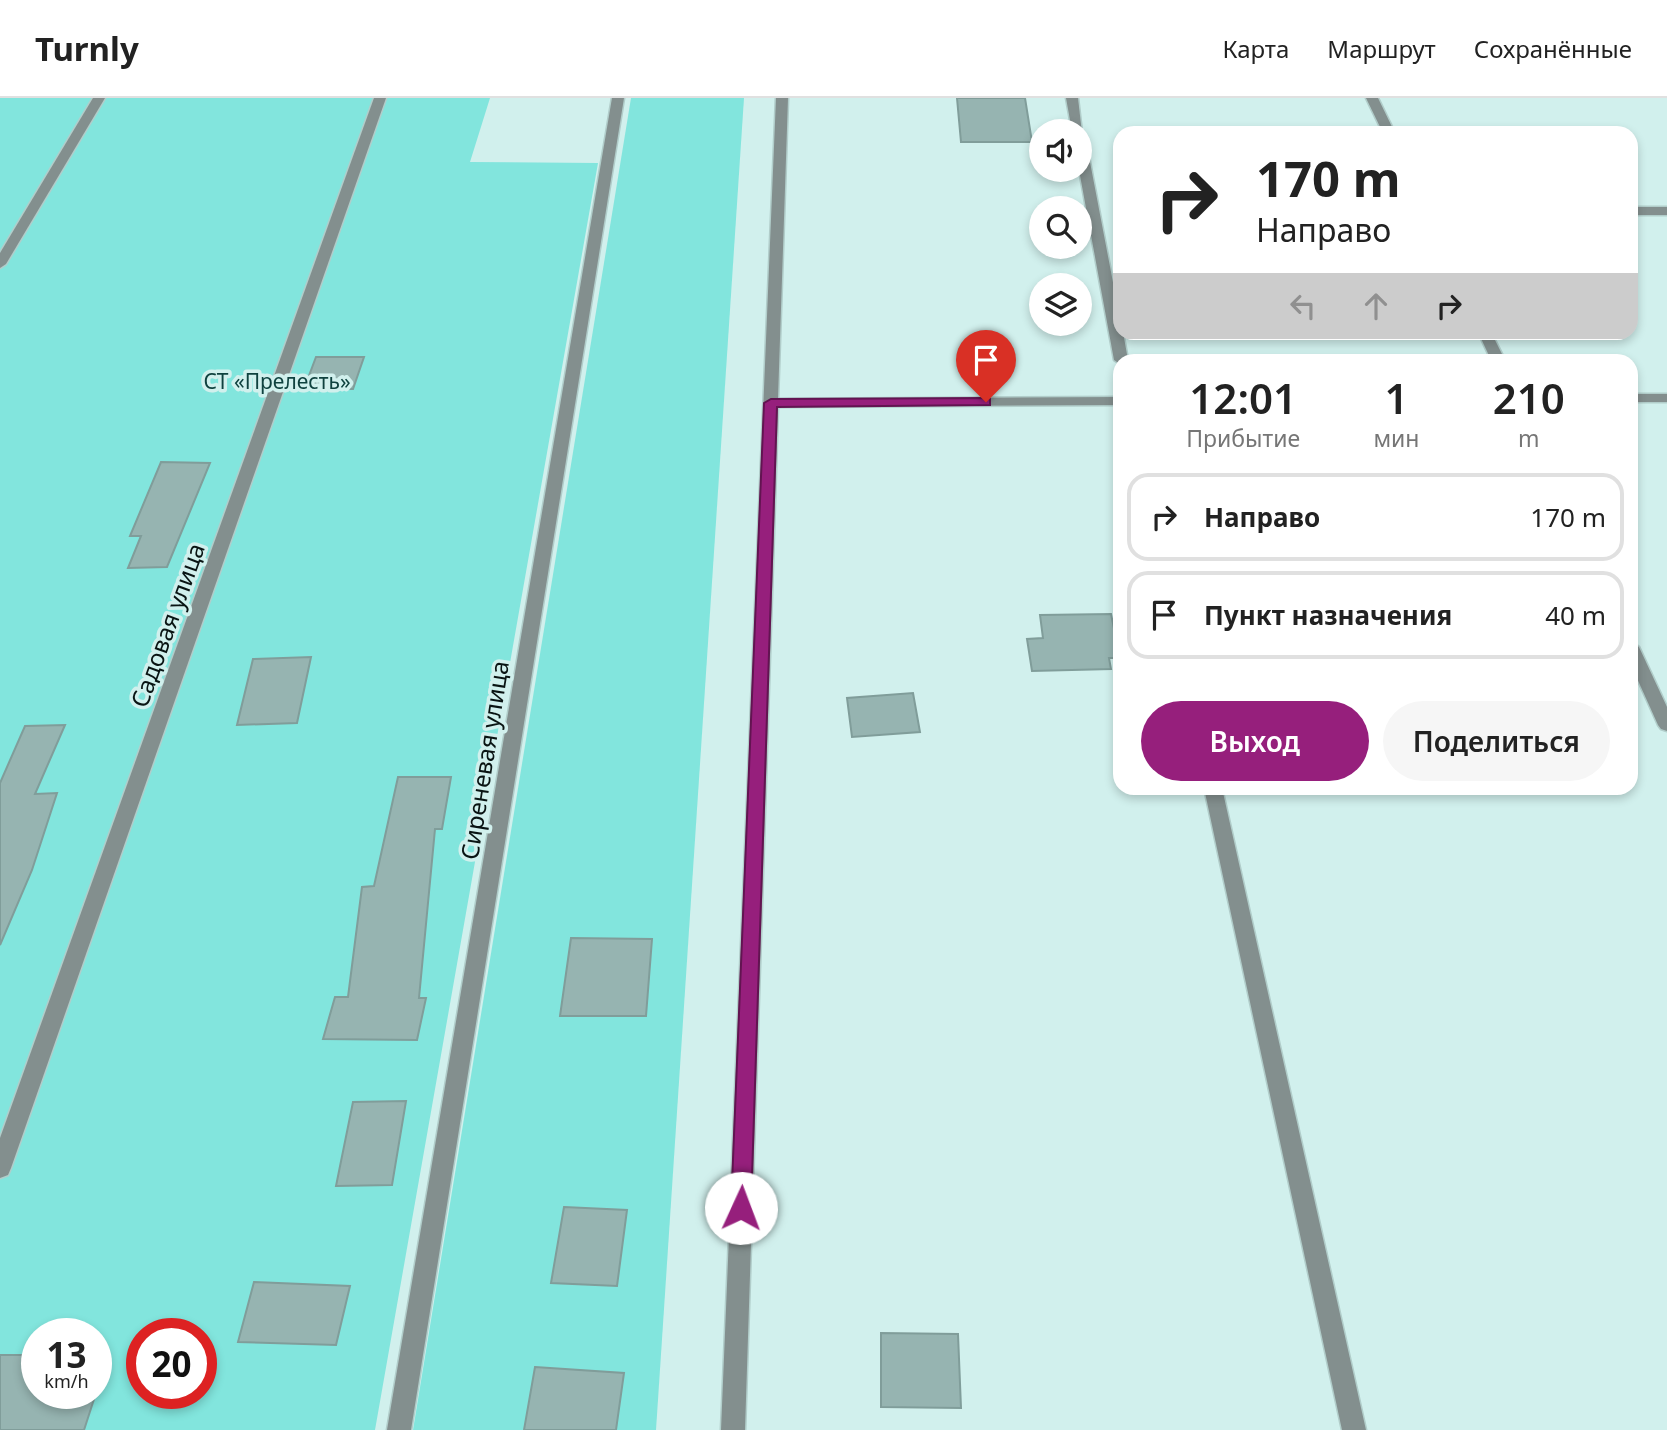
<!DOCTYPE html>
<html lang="ru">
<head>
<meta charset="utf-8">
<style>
  body { margin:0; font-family:"Noto Sans",sans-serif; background:#f6f6f6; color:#222; height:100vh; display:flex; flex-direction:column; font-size:26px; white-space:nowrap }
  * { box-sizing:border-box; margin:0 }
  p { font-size:23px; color:#767676 }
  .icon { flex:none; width:38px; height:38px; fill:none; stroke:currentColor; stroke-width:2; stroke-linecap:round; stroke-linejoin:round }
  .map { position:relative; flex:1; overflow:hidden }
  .panel { position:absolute; left:1113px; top:256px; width:525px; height:441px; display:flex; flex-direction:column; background:#fff; border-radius:21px; box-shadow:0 4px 10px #0003 }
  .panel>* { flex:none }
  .top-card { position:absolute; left:1113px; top:28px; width:525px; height:214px; border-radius:21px; box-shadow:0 4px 10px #0003; background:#fff; color:#222; overflow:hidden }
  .tools { position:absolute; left:1029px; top:21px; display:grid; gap:14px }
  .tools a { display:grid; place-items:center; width:63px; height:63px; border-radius:50%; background:#fff; box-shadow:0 4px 10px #0003; font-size:35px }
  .speed { position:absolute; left:21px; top:1220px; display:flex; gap:14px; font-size:35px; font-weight:700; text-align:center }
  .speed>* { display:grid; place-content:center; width:91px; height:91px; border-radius:50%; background:#fff; box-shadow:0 4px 10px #0003; line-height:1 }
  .speed small { font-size:18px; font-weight:400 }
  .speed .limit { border:10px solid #d22; background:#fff; color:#111 }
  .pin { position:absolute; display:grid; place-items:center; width:60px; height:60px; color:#fff; margin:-72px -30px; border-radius:50% 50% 50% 0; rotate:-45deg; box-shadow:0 0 7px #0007 }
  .pin .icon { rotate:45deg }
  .me { position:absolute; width:77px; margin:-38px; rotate:2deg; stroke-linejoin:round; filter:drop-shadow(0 0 5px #0008) }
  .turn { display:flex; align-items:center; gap:24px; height:147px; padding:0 28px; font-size:32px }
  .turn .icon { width:91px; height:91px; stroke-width:2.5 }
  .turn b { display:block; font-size:49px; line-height:60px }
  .lanes { display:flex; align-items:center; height:66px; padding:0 28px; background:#0003; justify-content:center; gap:35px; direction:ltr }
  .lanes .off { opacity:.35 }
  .eta { display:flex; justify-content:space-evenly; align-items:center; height:119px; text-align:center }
  .eta b { font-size:42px; font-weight:600; line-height:49px }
  .button { display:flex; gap:14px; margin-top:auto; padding:14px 28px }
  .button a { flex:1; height:80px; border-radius:42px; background:#961f7c; color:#fff; font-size:28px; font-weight:600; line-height:80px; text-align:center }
  .button a+a { background:#f6f6f6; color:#222 }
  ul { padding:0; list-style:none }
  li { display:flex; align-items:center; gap:21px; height:88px; margin:0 14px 10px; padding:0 14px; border:4px solid #e0e0e0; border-radius:21px }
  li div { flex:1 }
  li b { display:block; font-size:26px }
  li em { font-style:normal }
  header { display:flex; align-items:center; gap:42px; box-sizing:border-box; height:98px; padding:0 35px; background:#fff; border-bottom:2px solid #e0e0e0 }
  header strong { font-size:33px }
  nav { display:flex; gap:38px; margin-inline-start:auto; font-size:24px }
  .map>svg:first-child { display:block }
  .green { fill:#82e5dd; fill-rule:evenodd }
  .building { fill:#96b4b1; stroke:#809d9a; stroke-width:2 }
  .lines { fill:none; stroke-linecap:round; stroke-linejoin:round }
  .lane-casing { stroke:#b1cdca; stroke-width:3 }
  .street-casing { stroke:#b1cdca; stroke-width:3 }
  .lane { fill:#838f8e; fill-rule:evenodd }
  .street { fill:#838f8e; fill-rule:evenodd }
  .route { fill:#961f7c; stroke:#621451; stroke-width:2 }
  .labels { text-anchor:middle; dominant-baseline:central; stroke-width:7; stroke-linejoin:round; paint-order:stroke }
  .far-park-label { font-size:21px; fill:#0f423f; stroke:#d1f0ed }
  .street-label { font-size:24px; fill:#091413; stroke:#d1f0ed }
</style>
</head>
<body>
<header>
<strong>Turnly</strong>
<nav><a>Карта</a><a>Маршрут</a><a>Сохранённые</a></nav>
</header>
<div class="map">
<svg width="1667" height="1332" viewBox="0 0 1667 1332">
  <rect width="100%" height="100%" fill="#d1f0ed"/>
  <g class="green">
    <path d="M 0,0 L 490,0 L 470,64 L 598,65 L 375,1332 L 0,1332 ZM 37,1236 L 96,1236 L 96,1295 L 37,1295 ZM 142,1236 L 201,1236 L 201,1295 L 142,1295 Z"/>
    <path d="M 631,0 L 744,0 L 656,1332 L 413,1332 Z"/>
  </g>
  <g class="building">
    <path d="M 957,0 L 1025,0 L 1032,44 L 961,44 Z"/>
    <path d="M 316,259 L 364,259 L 353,291 L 304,291 Z"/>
    <path d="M 161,364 L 210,365 L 167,469 L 128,470 L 141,438 L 130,438 Z"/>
    <path d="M 1111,516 L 1120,560 L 1109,560 L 1111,571 L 1032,573 L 1027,541 L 1043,540 L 1040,517 Z"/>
    <path d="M 311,559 L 297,625 L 237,627 L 253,561 Z"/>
    <path d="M 913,595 L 920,634 L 852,639 L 847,600 Z"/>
    <path d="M 65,627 L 35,696 L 57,695 L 32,772 L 0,847 L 0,685 L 25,628 Z"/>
    <path d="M 398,679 L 451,679 L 442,731 L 435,731 L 419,900 L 426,900 L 417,942 L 323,941 L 335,899 L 348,899 L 362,789 L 374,788 Z"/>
    <path d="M 571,840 L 652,841 L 646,918 L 560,918 Z"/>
    <path d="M 406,1003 L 392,1087 L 336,1088 L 353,1004 Z"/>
    <path d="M 564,1109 L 627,1112 L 617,1188 L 551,1185 Z"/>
    <path d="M 254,1184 L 350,1188 L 336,1247 L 238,1244 Z"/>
    <path d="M 881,1235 L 958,1236 L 961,1310 L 881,1309 Z"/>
    <path d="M 0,1257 L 37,1257 L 37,1295 L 96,1295 L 84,1332 L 0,1332 Z"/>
    <path d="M 535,1269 L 624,1275 L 616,1332 L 524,1332 Z"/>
  </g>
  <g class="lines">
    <g class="lane-casing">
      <g id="lane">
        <path d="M 776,0 L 788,0 L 778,301 L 1120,299 L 1120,307 L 778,309 L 745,1332 L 721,1332 Z"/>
        <path d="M 1066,0 L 1078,0 L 1082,35 L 1072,33 Z"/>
        <path d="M 1366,0 L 1378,0 L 1395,35 L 1383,35 Z"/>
        <path d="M 1080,40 L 1086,43 L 1120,221 L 1120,234 L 1123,234 L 1128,262 L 1120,262 L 1120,266 L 1114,262 L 1079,72 Z"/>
        <rect x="1631" y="109" width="36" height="8"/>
        <path d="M 1478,234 L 1491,234 L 1505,262 L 1491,262 Z"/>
        <rect x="1631" y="296" width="36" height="8"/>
        <path d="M 1631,543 L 1639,549 L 1667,609 L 1667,633 L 1661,631 L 1658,627 L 1631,567 Z"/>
        <path d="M 1204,690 L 1222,690 L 1366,1332 L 1342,1332 Z"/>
      </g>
    </g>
    <g class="street-casing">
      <g id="street">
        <path d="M 93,0 L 105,0 L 6,166 L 0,170 L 0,155 Z"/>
        <path d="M 374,0 L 386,0 L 11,1070 L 8,1077 L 0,1080 L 0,1040 Z"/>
        <path d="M 612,0 L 624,0 L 411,1332 L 387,1332 Z"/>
      </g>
    </g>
    <use href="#lane" class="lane"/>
    <use href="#street" class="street"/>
  </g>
  <path class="route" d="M 986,300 L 990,301 L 990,307 L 777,309 L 751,1110 L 748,1117 L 741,1119 L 734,1117 L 731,1110 L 764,305 L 771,301 Z"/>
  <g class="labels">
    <g class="far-park-label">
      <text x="277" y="283">СТ «Прелесть»</text>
    </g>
    <g class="street-label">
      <text transform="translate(167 527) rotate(-70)">Садовая улица</text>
      <text transform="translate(484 662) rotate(-81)">Сиреневая улица</text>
    </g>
  </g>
</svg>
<div class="tools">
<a><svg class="icon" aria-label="sound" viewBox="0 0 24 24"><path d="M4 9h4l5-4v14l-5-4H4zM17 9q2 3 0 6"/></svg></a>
<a><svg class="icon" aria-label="search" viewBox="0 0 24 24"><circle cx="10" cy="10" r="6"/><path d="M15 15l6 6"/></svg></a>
<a><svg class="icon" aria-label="layers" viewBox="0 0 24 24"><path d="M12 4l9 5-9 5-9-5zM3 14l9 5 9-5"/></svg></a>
</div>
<div class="speed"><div>13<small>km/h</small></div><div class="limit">20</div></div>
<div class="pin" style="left:986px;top:304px;background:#d93025"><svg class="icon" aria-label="arrive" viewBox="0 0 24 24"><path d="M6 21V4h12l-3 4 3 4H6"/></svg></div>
<svg class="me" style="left:741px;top:1110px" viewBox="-20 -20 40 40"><circle r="19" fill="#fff"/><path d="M0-13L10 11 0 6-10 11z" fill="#961f7c"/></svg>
<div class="top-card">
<div class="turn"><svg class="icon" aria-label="right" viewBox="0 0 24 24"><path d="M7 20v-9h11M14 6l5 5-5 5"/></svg><div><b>170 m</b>Направо</div></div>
<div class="lanes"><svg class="icon off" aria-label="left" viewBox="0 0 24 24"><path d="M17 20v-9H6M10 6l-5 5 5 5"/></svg><svg class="icon off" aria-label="ahead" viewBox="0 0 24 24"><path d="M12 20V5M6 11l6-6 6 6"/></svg><svg class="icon" aria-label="right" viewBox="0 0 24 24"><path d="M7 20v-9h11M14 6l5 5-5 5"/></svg></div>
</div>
<section class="panel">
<div class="eta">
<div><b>12:01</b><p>Прибытие</p></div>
<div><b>1</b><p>мин</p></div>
<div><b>210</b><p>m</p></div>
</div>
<ul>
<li><svg class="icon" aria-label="right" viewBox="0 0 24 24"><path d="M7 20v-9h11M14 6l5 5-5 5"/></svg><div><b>Направо</b></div><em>170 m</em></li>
<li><svg class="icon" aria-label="arrive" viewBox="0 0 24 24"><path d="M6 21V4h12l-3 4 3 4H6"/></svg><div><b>Пункт назначения</b></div><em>40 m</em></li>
</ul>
<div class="button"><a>Выход</a><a>Поделиться</a></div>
</section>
</div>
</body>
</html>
